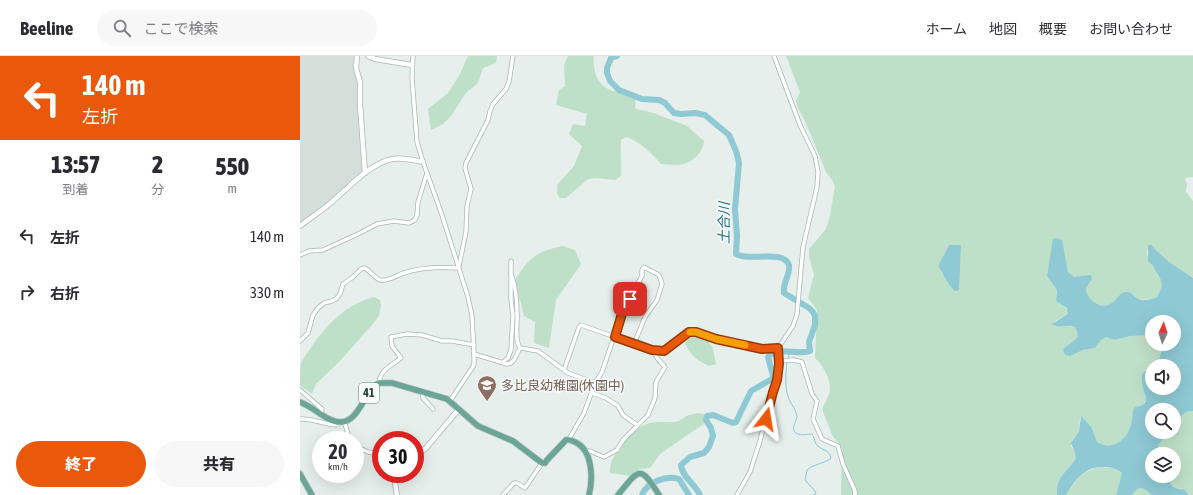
<!DOCTYPE html>
<html lang="ja">
<head>
<meta charset="utf-8">
<style>
  body { margin:0; font-family:"Asap Condensed","Noto Sans JP",sans-serif; background:#f7f7f7; color:#2b2b33; height:100vh; display:flex; flex-direction:column; font-size:15px; white-space:nowrap }
  * { box-sizing:border-box; margin:0 }
  p { font-size:13px; color:#7c7c81 }
  .icon { flex:none; width:22px; height:22px; fill:none; stroke:currentColor; stroke-width:2; stroke-linecap:round; stroke-linejoin:round }
  .map { position:relative; flex:1; overflow:hidden }
  .sheet { display:flex; flex-direction:column; background:#fff; width:300px }
  .sheet>* { flex:none }
  .guide { background:#ea580c; color:#fff; overflow:hidden }
  .needle { width:26px; rotate:4deg }
  .fabs { position:absolute; left:845px; top:259px; display:grid; gap:8px }
  .fabs a { display:grid; place-items:center; width:36px; height:36px; border-radius:50%; background:#fff; box-shadow:0 4px 16px #0002; font-size:20px }
  .speed { position:absolute; left:12px; top:375px; display:flex; gap:8px; font-size:20px; font-weight:700; text-align:center }
  .speed>* { display:grid; place-content:center; width:52px; height:52px; border-radius:50%; background:#fff; box-shadow:0 4px 16px #0002; line-height:1 }
  .speed small { font-size:10px; font-weight:400 }
  .speed .limit { border:6px solid #d22; background:#fff; color:#111 }
  .pin { position:absolute; display:grid; place-items:center; width:34px; height:34px; color:#fff; margin:-17px; border-radius:8px; box-shadow:0 2px 6px #0006 }
  .me { position:absolute; width:44px; margin:-22px; rotate:14deg; stroke-linejoin:round; filter:drop-shadow(0 0 3px #0008) }
  .turn { display:flex; align-items:center; gap:14px; height:84px; padding:0 16px; font-size:18px }
  .turn .icon { width:52px; height:52px; stroke-width:2.5 }
  .turn b { display:block; font-size:28px; line-height:34px }
  .eta { display:flex; justify-content:space-evenly; align-items:center; height:68px; text-align:center }
  .eta b { font-size:24px; font-weight:800; line-height:28px }
  .cta { display:flex; gap:8px; margin-top:auto; padding:8px 16px }
  .cta a { flex:1; height:46px; border-radius:24px; background:#ea580c; color:#fff; font-size:16px; font-weight:800; line-height:46px; text-align:center }
  .cta a+a { background:#f7f7f7; color:#2b2b33 }
  ul { padding:0; list-style:none }
  li { display:flex; align-items:center; gap:12px; height:56px; padding:0 16px }
  li div { flex:1 }
  li b { display:block; font-size:15px }
  li em { font-style:normal }
  header { display:flex; align-items:center; gap:24px; box-sizing:border-box; height:56px; padding:0 20px; background:#fff; border-bottom:1px solid #e1e1e2 }
  header strong { font-size:19px }
  nav { display:flex; gap:22px; margin-inline-start:auto; font-size:14px }
  .search { width:280px; height:36px; background:#f7f7f7; display:flex; align-items:center; gap:10px; box-sizing:border-box; padding:0 14px; border-radius:22px; color:#7c7c81; font-size:15px }
  main { display:flex; flex:1; min-height:0 }
  .map>svg:first-child { display:block }
  .built { fill:#d4dfda }
  .green { fill:#bfe0c8; fill-rule:evenodd }
  .water { fill:#8ec9d4 }
  .lines { fill:none; stroke-linecap:round; stroke-linejoin:round }
  .stream { stroke:#8ec9d4; stroke-width:1 }
  .river { stroke:#8ec9d4; stroke-width:6 }
  .minor-casing { stroke:#a8b8b2; stroke-width:5 }
  .tertiary-casing { stroke:#a8b8b2; stroke-width:6 }
  .primary-casing { stroke:#c2cac8; stroke-width:7 }
  .minor { stroke:#fff; stroke-width:3.5 }
  .tertiary { stroke:#fff; stroke-width:4.5 }
  .primary { stroke:#6aa596; stroke-width:5.5 }
  .route-casing { stroke:#983908; stroke-width:10 }
  .route { stroke:#ea580c; stroke-width:7 }
  .slow { stroke:#f59e0b; stroke-width:7 }
  .labels { text-anchor:middle; dominant-baseline:central; stroke-width:3; stroke-linejoin:round; paint-order:stroke }
  .shield { fill:#f7fbf9; stroke:#637a73; stroke-width:1 }
  .shield-label { font-size:12px; font-weight:bold; fill:#24423a }
  .education-label { font-size:13px; fill:#785e54; stroke:#f7fbf9; text-anchor:start }
  .water-label { font-size:14px; font-style:italic; fill:#1c6f80; stroke:#f7fbf9 }
</style>
</head>
<body>
<header>
<strong>Beeline</strong>
<div class="search"><svg class="icon" aria-label="search" viewBox="0 0 24 24"><circle cx="10" cy="10" r="6"/><path d="M15 15l6 6"/></svg>ここで検索</div>
<nav><a>ホーム</a><a>地図</a><a>概要</a><a>お問い合わせ</a></nav>
</header>
<main>
<section class="sheet">
<div class="guide">
<div class="turn"><svg class="icon" aria-label="left" viewBox="0 0 24 24"><path d="M17 20v-9H6M10 6l-5 5 5 5"/></svg><div><b>140 m</b>左折</div></div>
</div>
<div class="eta">
<div><b>13:57</b><p>到着</p></div>
<div><b>2</b><p>分</p></div>
<div><b>550</b><p>m</p></div>
</div>
<ul>
<li><svg class="icon" aria-label="left" viewBox="0 0 24 24"><path d="M17 20v-9H6M10 6l-5 5 5 5"/></svg><div><b>左折</b></div><em>140 m</em></li>
<li><svg class="icon" aria-label="right" viewBox="0 0 24 24"><path d="M7 20v-9h11M14 6l5 5-5 5"/></svg><div><b>右折</b></div><em>330 m</em></li>
</ul>
<div class="cta"><a>終了</a><a>共有</a></div>
</section>
<div class="map">
<svg width="893" height="439" viewBox="0 0 893 439">
  <rect width="100%" height="100%" fill="#e6efeb"/>
  <path class="built" d="M 0,0 L 54,0 L 53,12 L 57,27 L 57,48 L 62,115 L 26,148 L 0,167 Z"/>
  <g class="green">
    <path d="M 168,0 L 197,0 L 196,7 L 183,12 L 179,24 L 176,29 L 166,37 L 151,60 L 143,68 L 131,74 L 128,53 L 148,37 L 160,18 Z"/>
    <path d="M 268,0 L 294,0 C 292,14 298,32 314,35 C 322,37 324,32 335,37 C 337,43 334,48 336,53 L 354,57 L 387,70 L 404,85 C 403,96 394,105 384,108 C 377,110 367,108 361,108 C 350,96 341,86 326,81 L 321,84 C 320,96 322,108 321,120 L 315,124 L 296,122 L 288,123 L 266,142 L 260,142 L 257,138 L 257,129 L 274,110 L 282,90 L 269,78 L 273,68 L 285,70 L 287,58 L 256,49 L 259,34 L 265,30 L 264,9 Z"/>
    <path d="M 486,0 L 893,0 L 893,121 L 885,122 L 887,129 L 886,135 L 893,145 L 893,222 L 869,206 L 856,194 L 852,189 L 850,189 C 839,202 861,215 862,229 C 862,233 858,237 857,241 C 833,250 836,234 825,236 C 819,237 816,247 808,249 C 798,252 786,242 786,232 L 792,223 C 786,222 780,222 775,221 C 765,220 765,200 763,192 L 752,187 L 747,220 L 757,234 L 756,242 L 768,254 L 768,258 L 754,266 C 761,267 788,271 776,284 C 772,287 767,290 763,293 L 770,300 L 783,294 L 795,292 L 801,284 L 806,281 L 816,284 L 830,280 L 851,279 L 852,288 L 862,288 L 863,289 L 857,310 L 852,310 L 852,312 L 848,312 L 842,318 L 843,331 L 846,344 L 842,350 L 835,351 C 831,366 830,385 812,389 C 806,390 802,389 797,386 L 792,372 L 780,361 L 779,375 L 772,385 L 771,390 L 774,394 L 776,402 C 767,416 756,420 757,439 L 541,439 L 542,392 L 532,379 L 522,353 C 525,347 530,339 530,332 C 530,322 522,308 515,302 L 517,254 L 508,242 L 514,219 L 509,201 L 509,193 L 526,173 L 530,160 L 535,130 L 532,124 L 526,116 L 505,65 L 498,52 L 496,45 L 500,36 ZM 649,189 L 661,189 L 643,219 L 638,210 Z"/>
    <path d="M 262,190 L 275,194 L 281,208 L 256,244 L 249,292 L 234,287 L 235,266 L 224,260 L 215,224 C 230,201 234,197 262,190 Z"/>
    <path d="M 74,241 L 80,244 L 81,249 L 79,260 L 72,269 L 39,306 L 16,328 L 12,338 L 0,329 C 0,322 0,313 1,307 C 3,302 7,298 10,293 C 25,270 46,248 74,241 Z"/>
    <path d="M 393,281 L 406,282 L 413,292 L 416,308 L 409,310 C 399,305 389,299 385,287 L 389,282 Z"/>
    <path d="M 887,355 L 893,355 L 893,439 L 889,439 C 885,432 875,434 870,427 L 869,420 L 874,420 L 874,398 L 856,398 L 859,388 L 869,376 L 874,376 C 874,366 880,361 887,355 Z"/>
    <path d="M 398,357 L 404,358 L 407,362 L 405,367 L 360,398 L 350,412 L 339,413 L 330,420 L 310,417 C 308,400 334,370 350,367 C 359,365 367,367 375,366 C 381,365 384,361 389,359 C 391,358 395,358 398,357 Z"/>
    <path d="M 800,411 L 814,412 L 822,417 L 816,439 L 766,439 C 776,424 781,415 800,411 Z"/>
    <path d="M 840,432 L 844,433 L 852,439 L 832,439 L 837,433 Z"/>
  </g>
  <g class="water">
    <path d="M 756,182 L 762,184 L 768,216 L 774,221 L 791,219 L 792,223 L 786,232 C 786,242 798,252 808,249 C 815,247 820,236 825,236 C 836,234 833,251 857,241 L 862,230 L 860,222 L 852,209 L 848,205 L 848,190 L 849,189 L 852,189 L 856,194 L 869,206 L 893,222 L 893,355 C 884,354 879,362 874,370 L 874,354 L 852,354 L 852,376 L 869,376 L 859,388 L 856,398 L 852,398 L 852,420 L 869,420 C 869,430 875,433 885,434 L 889,439 L 852,439 L 844,433 L 840,432 L 837,433 L 832,439 L 816,439 L 822,417 C 817,413 812,411 804,411 C 785,410 775,424 766,439 L 757,439 C 756,419 767,417 776,402 L 774,394 L 771,387 L 779,375 L 781,360 L 792,372 L 797,386 C 802,389 806,390 812,389 C 825,386 830,375 832,363 C 833,358 832,355 835,351 C 850,348 846,343 843,332 C 842,328 842,323 842,319 C 844,315 847,313 852,312 L 852,332 L 874,332 L 874,310 L 857,310 L 863,290 L 862,288 L 874,288 L 874,266 L 852,266 L 852,279 L 830,280 L 815,284 L 806,281 L 801,284 L 795,292 L 783,294 L 770,300 L 765,299 L 763,293 L 776,283 L 778,280 C 776,262 762,275 752,268 L 768,258 L 767,252 L 756,245 L 757,234 L 747,220 L 752,187 L 753,183 Z"/>
    <path d="M 649,189 L 661,189 L 659,234 L 655,235 L 650,230 L 638,210 Z"/>
  </g>
  <g class="lines">
    <g class="stream">
      <path d="M 488,302 L 490,296"/>
      <path d="M 487,305 C 486,317 484,331 489,343 C 491,349 496,353 497,360 C 497,364 492,371 494,375 C 498,381 507,378 512,378 C 515,382 514,387 518,390 C 523,395 530,394 531,402 L 529,404 L 511,411 L 507,414 L 505,424 L 515,435 L 516,438 L 513,439"/>
    </g>
    <g class="river">
      <path d="M 317,0 L 311,2 L 307,12 L 307,17 L 310,25 L 319,34 L 342,43 L 359,44 L 365,47 L 374,57 L 381,58 L 395,57 L 405,59 L 429,79 L 436,95 L 439,107 L 435,153 L 437,180 L 436,198 C 449,206 483,193 489,209 C 491,217 482,228 484,237 L 509,252 L 513,256 L 515,260 L 515,269 L 509,286 L 510,295 C 497,300 479,289 468,301 L 473,320 L 472,323 L 451,335 L 436,366 L 433,367 L 413,359 L 407,360 L 406,364 L 411,372 L 413,380 L 409,391 L 404,397 L 390,401 L 381,409 C 382,421 395,428 400,439"/>
      <path d="M 342,439 C 347,426 366,419 379,423 L 389,439"/>
    </g>
    <g class="minor-casing">
      <g id="minor">
        <path d="M 113,0 L 112,22 L 117,86 L 123,106 L 141,156 L 168,241 L 172,260 L 174,298 L 174,309 L 150,345"/>
        <path d="M 0,199 L 9,195 L 23,194 L 60,177 L 77,168 L 94,165 L 109,167 L 115,164 L 117,159 L 118,146 L 127,117"/>
        <path d="M 159,210 L 166,176 L 167,150 L 171,133 L 165,112 L 166,107 L 188,64 L 190,55 L 193,48 L 206,33 L 209,26 L 213,0"/>
        <path d="M 0,285 L 8,277 L 13,259 L 18,252 L 24,247 L 32,245 L 36,243 L 40,238 L 43,228 L 53,221 L 61,213 L 65,212 C 70,215 75,222 80,224 C 88,226 97,219 104,217 C 122,211 140,211 158,212"/>
        <path d="M 220,292 L 238,295 L 268,317 L 295,327"/>
        <path d="M 174,298 L 207,308 L 211,307 L 214,304 L 220,292 C 214,283 218,268 217,258 C 217,245 216,230 211,218"/>
        <path d="M 479,305 L 494,304 L 502,306 L 512,338 L 517,345 L 513,363 L 522,383 L 538,390 L 543,408 L 555,435 L 555,439"/>
        <path d="M 203,306 L 208,302 L 211,294 L 213,259 L 211,244 L 211,205"/>
        <path d="M 264,314 L 279,271 L 281,269 L 352,294 L 362,296 L 389,276 L 396,276 L 416,283 L 462,293 L 478,292"/>
        <path d="M 79,327 C 80,314 91,310 101,302 L 92,290 L 91,281 L 107,278 L 122,279 L 142,285 L 152,285 L 174,289"/>
        <path d="M 0,334 L 22,353 L 21,358"/>
        <path d="M 122,336 L 123,342 L 133,353"/>
        <path d="M 292,337 L 306,342 L 318,350 L 323,359 L 337,369"/>
        <path d="M 0,363 C 13,362 25,369 37,369 L 40,366"/>
        <path d="M 44,365 L 50,384"/>
        <path d="M 269,383 L 284,357 L 295,327 L 302,316 L 324,251 L 342,220 L 342,214 L 344,211 L 359,219 L 362,228 L 357,244 L 345,261 L 334,288"/>
        <path d="M 55,390 L 68,396 L 81,398"/>
        <path d="M 285,395 L 290,395 L 304,401 L 317,394 L 323,384 L 348,359 L 355,342 L 356,326 L 365,311 L 358,303 L 352,294"/>
        <path d="M 203,439 L 214,427 L 217,427 L 225,432 L 242,407"/>
        <path d="M 437,439 L 450,416 L 459,388 L 473,336 L 477,324 L 479,308 L 478,292 L 493,270 L 497,258 L 503,191 L 517,131 L 518,116 L 515,100 L 500,69 L 474,0"/>
      </g>
    </g>
    <g class="tertiary-casing">
      <g id="tertiary">
        <path d="M 57,0 L 56,12 L 60,26 L 60,48 L 65,117"/>
        <path d="M 68,0 L 75,3 L 112,9"/>
        <path d="M 0,170 C 9,163 18,157 27,150 C 46,135 68,108 92,103 C 102,101 113,104 123,106"/>
        <path d="M 115,401 L 126,392 L 159,353"/>
        <path d="M 97,439 L 95,427 L 100,418"/>
      </g>
    </g>
    <g class="primary-casing">
      <g id="primary">
        <path d="M 0,346 C 11,350 19,358 29,363 C 53,375 60,349 70,335 C 72,332 76,329 79,327 L 92,327 L 147,343 L 178,370 L 213,385 L 242,407 L 245,407 L 247,404 L 266,384 C 270,383 272,385 275,386 C 293,394 293,423 289,439"/>
        <path d="M 0,418 L 12,439"/>
        <path d="M 318,439 C 339,413 340,408 359,439"/>
      </g>
    </g>
    <use href="#minor" class="minor"/>
    <use href="#tertiary" class="tertiary"/>
    <use href="#primary" class="primary"/>
  </g>
  <g class="lines">
    <g class="route-casing">
      <path id="route" d="M 330,243 L 324,251 L 315,281 L 352,294 L 364,295 L 389,276 L 396,276 L 416,283 L 462,293 L 478,292 L 479,308 L 477,324 L 473,336 L 466,363"/>
    </g>
    <use href="#route" class="route"/>
    <path class="slow" d="M 390,276 L 396,276 L 416,283 L 445,289"/>
  </g>
  <defs>
    <g id="school-pin" transform="scale(1)"><path d="M0 17L-7.5 6A9.5 9.5 0 1 1 7.5 6Z" fill="#8d6e63" stroke="#f7fbf9"/><path d="M0-5L7-2L0 1L-7-2ZM-4 1L0 2.5L4 1V4Q0 6-4 4Z" fill="#fff"/></g>
  </defs>
  <g fill-rule="evenodd">
    <use href="#school-pin" x="187" y="329"/>
  </g>
  <g class="labels">
    <rect class="shield" x="59" y="327" width="20" height="20" rx="3"/>
    <g class="shield-label">
      <text x="69" y="337">41</text>
    </g>
    <g class="education-label">
      <text x="201" y="329">多比良幼稚園(休園中)</text>
    </g>
    <g class="water-label">
      <text transform="translate(424 167) rotate(-90)">土合川</text>
    </g>
  </g>
</svg>
<div class="fabs">
<a><svg class="needle" viewBox="-14 -14 28 28"><path d="M0-13l5 13h-10z" fill="#e53935"/><path d="M0 13l5-13h-10z" fill="#7c7c81"/></svg></a>
<a><svg class="icon" aria-label="sound" viewBox="0 0 24 24"><path d="M4 9h4l5-4v14l-5-4H4zM17 9q2 3 0 6"/></svg></a>
<a><svg class="icon" aria-label="search" viewBox="0 0 24 24"><circle cx="10" cy="10" r="6"/><path d="M15 15l6 6"/></svg></a>
<a><svg class="icon" aria-label="layers" viewBox="0 0 24 24"><path d="M12 4l9 5-9 5-9-5zM3 14l9 5 9-5"/></svg></a>
</div>
<div class="speed"><div>20<small>km/h</small></div><div class="limit">30</div></div>
<div class="pin" style="left:330px;top:243px;background:#d93025"><svg class="icon" aria-label="arrive" viewBox="0 0 24 24"><path d="M6 21V4h12l-3 4 3 4H6"/></svg></div>
<svg class="me" style="left:466px;top:363px" viewBox="-20 -20 40 40"><path d="M0-17L14 15 0 8-14 15z" fill="#ea580c" stroke="#fff" stroke-width="4"/></svg>
</div>
</main>
</body>
</html>
